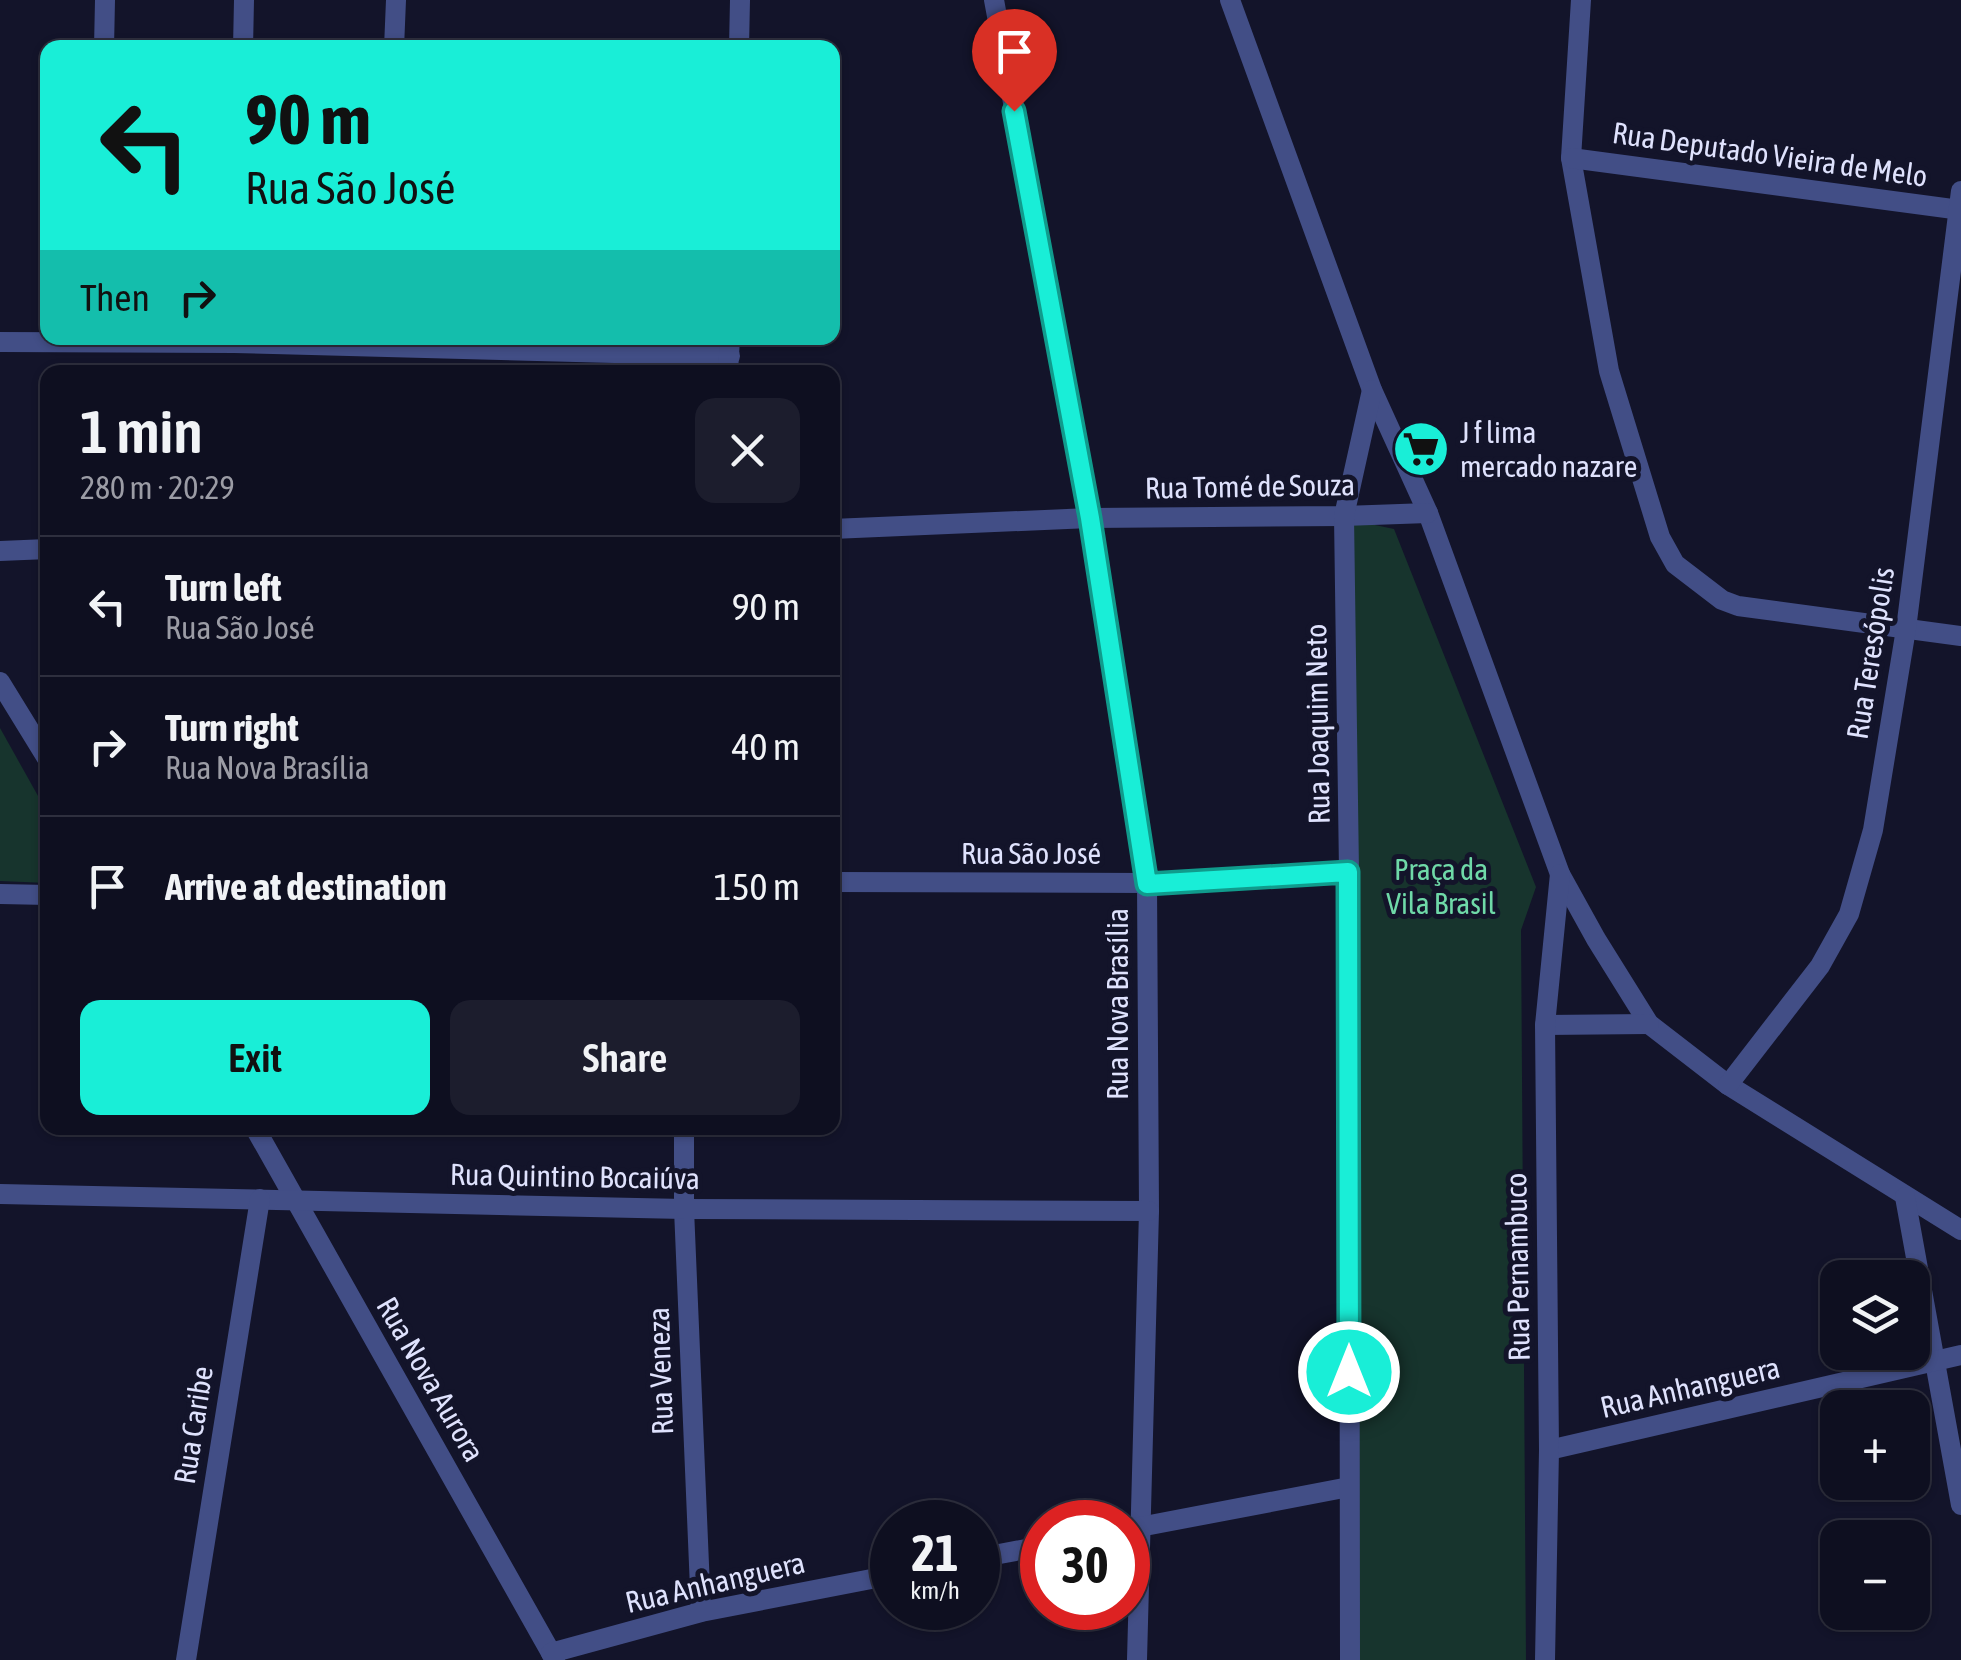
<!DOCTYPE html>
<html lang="en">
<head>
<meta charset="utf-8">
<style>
  body { margin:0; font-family:"Asap Condensed",sans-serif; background:#1c1d2d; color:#f1f3f6; height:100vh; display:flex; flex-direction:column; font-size:38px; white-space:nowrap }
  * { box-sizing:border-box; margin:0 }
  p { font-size:32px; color:#9b9ca5 }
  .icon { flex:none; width:55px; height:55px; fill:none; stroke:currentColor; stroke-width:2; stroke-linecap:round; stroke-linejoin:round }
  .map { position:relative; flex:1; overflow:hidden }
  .panel { position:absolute; left:40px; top:365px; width:800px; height:770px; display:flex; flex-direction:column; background:#0e0f20; border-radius:20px; box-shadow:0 2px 8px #0004,0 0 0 2px #2e2f3e }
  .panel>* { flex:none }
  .banner { position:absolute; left:40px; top:40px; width:800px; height:305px; border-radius:20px; box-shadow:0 2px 8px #0004,0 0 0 2px #2e2f3e; background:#19eed7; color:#111; overflow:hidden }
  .controls { position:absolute; left:1820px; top:1260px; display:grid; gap:20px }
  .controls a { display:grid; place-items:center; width:110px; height:110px; border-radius:20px; background:#0e0f20; box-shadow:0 2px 8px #0004,0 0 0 2px #2e2f3e; font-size:50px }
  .speed { position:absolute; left:870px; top:1500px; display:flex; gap:20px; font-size:50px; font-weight:700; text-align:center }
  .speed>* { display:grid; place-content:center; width:130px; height:130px; border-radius:50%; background:#0e0f20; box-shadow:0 2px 8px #0004,0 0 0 2px #2e2f3e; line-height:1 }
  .speed small { font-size:25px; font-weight:400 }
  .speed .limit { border:15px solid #d22; background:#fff; color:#111 }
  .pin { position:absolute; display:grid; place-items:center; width:85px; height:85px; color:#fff; margin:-102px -42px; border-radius:50% 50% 50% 0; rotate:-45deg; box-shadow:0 0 10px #0007 }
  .pin .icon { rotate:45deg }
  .me { position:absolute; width:110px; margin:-55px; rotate:0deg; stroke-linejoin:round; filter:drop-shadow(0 0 8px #0008) }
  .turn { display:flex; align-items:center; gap:35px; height:210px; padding:0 40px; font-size:45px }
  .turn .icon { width:130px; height:130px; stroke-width:2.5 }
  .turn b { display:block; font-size:70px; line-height:85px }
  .then { display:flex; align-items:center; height:95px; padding:0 40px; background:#0003; gap:20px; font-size:38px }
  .round { display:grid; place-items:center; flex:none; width:105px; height:105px; border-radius:20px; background:#1c1d2d }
  .overview { display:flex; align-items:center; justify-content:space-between; height:170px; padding:0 40px }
  h1 { font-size:60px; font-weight:600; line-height:75px }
  .cta { display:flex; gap:20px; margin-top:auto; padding:20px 40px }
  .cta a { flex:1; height:115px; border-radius:20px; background:#19eed7; color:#111; font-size:40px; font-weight:600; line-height:115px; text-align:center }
  .cta a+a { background:#1c1d2d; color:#f1f3f6 }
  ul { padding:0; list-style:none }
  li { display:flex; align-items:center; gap:30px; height:140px; padding:0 40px; border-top:2px solid #2e2f3e }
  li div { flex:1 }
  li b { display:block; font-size:38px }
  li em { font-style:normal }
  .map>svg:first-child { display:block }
  .green { fill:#17342d }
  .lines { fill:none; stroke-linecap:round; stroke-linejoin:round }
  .minor { stroke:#424e86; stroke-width:20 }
  .route-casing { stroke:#109b8c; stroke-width:25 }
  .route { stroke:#19eed7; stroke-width:18 }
  .labels { text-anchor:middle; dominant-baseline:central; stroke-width:10; stroke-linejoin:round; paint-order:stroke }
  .street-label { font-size:30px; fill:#dfe2fd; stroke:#13142a }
  .poi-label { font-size:30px; fill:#dfe2fd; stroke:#13142a; text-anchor:start }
  .park-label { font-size:30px; fill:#6fd9a8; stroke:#13142a }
</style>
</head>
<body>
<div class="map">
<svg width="1961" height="1660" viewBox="0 0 1961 1660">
  <rect width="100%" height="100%" fill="#13142a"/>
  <g class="green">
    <path d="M 1351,520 L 1394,529 L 1536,887 L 1521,930 L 1526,1660 L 1353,1660 Z"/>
    <path d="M 0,728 L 47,812 L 47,883 L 0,881 Z"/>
  </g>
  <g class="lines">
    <g class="minor">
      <path d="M 994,0 L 1090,518 L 1147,883 L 1149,1211 L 1137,1660"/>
      <path d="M 1230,0 L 1372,390 L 1428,513 L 1560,874 L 1596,939 L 1649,1024 L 1728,1085 L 1961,1230"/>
      <path d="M 1581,0 L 1571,158 L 1609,371 L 1660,537 L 1675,564 L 1722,600 L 1738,606 L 1961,636"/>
      <path d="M 104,48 L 105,0"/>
      <path d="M 243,48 L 244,0"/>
      <path d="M 394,48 L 396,0"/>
      <path d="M 739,48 L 740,0"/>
      <path d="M 1571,158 L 1961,210"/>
      <path d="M 0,342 L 234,343 L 730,356"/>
      <path d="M 728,372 L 730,338"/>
      <path d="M 832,529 L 1090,518 L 1344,516 L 1428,513"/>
      <path d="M 0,551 L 48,549"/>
      <path d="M 0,682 L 48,760"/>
      <path d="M 832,882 L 1147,883 L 1349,872"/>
      <path d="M 0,894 L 48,895"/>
      <path d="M 1545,1025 L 1649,1024"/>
      <path d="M 1728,1085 L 1820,966 L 1849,914 L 1873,830 L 1906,629 L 1961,191"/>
      <path d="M 255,1128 L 555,1660"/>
      <path d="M 684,1128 L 684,1209 L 701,1612"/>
      <path d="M 0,1194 L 684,1209 L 1149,1211"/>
      <path d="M 1905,1197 L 1961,1505"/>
      <path d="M 1549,1450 L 1961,1355"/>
      <path d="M 1129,1529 L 1349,1487"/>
      <path d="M 978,1558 L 1042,1546"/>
      <path d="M 551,1653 L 701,1612 L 892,1575"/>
      <path d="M 186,1660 L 260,1199"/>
      <path d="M 1350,1660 L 1349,872 L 1344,516 L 1372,390"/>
      <path d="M 1545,1660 L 1549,1450 L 1545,1025 L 1560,874"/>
    </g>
  </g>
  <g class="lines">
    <g class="route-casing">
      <path id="route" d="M 1014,111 L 1090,518 L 1147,884 L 1348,872 L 1349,1372"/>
    </g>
    <use href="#route" class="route"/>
  </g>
  <defs>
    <g id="supermarket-disc" transform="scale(2.875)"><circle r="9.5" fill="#19eed7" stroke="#13142a"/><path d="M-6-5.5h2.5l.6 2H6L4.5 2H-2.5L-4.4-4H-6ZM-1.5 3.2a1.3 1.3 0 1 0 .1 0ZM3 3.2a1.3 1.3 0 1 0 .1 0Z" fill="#111"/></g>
  </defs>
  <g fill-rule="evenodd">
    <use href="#supermarket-disc" x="1421" y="449"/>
  </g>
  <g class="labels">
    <g class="street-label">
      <text transform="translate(1770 154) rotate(8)">Rua Deputado Vieira de Melo</text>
      <text transform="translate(1250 486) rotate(-1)">Rua Tomé de Souza</text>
      <text transform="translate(1870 653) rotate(-81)">Rua Teresópolis</text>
      <text transform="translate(1317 724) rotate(-91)">Rua Joaquim Neto</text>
      <text x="1031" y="853">Rua São José</text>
      <text transform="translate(1117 1004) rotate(-90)">Rua Nova Brasília</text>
      <text transform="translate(575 1176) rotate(1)">Rua Quintino Bocaiúva</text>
      <text transform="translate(1517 1267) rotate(-91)">Rua Pernambuco</text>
      <text transform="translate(660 1371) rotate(-92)">Rua Veneza</text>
      <text transform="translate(431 1379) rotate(60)">Rua Nova Aurora</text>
      <text transform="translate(1690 1387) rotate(-13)">Rua Anhanguera</text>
      <text transform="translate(193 1425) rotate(-81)">Rua Caribe</text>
      <text transform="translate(715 1582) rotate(-13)">Rua Anhanguera</text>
    </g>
    <g class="poi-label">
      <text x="1460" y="432">J f lima<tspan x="1460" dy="34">mercado nazare</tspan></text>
    </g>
    <g class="park-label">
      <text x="1441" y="869">Praça da<tspan x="1441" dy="34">Vila Brasil</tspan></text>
    </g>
  </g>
</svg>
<div class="controls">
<a><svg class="icon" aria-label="layers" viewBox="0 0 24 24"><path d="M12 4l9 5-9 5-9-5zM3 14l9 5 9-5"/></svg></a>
<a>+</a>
<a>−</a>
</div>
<div class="speed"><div>21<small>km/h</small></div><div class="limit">30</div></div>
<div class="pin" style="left:1014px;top:111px;background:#d93025"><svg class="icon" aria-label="arrive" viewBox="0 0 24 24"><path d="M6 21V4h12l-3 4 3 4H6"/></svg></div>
<svg class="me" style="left:1349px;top:1372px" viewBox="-20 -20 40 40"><circle r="17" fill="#19eed7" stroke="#fff" stroke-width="3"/><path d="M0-11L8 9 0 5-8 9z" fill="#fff"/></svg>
<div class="banner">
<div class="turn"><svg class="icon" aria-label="left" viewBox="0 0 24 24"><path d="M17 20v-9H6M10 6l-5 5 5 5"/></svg><div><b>90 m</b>Rua São José</div></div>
<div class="then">Then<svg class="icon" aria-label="right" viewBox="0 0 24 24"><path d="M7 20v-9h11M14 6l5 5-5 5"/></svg></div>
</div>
<section class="panel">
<div class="overview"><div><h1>1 min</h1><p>280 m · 20:29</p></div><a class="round"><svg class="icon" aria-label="close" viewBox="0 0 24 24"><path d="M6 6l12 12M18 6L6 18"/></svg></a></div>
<ul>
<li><svg class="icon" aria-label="left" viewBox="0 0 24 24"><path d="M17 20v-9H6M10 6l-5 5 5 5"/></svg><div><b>Turn left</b><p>Rua São José</p></div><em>90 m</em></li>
<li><svg class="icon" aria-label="right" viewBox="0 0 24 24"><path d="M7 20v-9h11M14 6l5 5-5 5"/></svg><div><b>Turn right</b><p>Rua Nova Brasília</p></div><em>40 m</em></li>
<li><svg class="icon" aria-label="arrive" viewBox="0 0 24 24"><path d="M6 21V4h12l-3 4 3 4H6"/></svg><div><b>Arrive at destination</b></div><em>150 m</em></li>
</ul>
<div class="cta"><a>Exit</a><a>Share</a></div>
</section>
</div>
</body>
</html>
